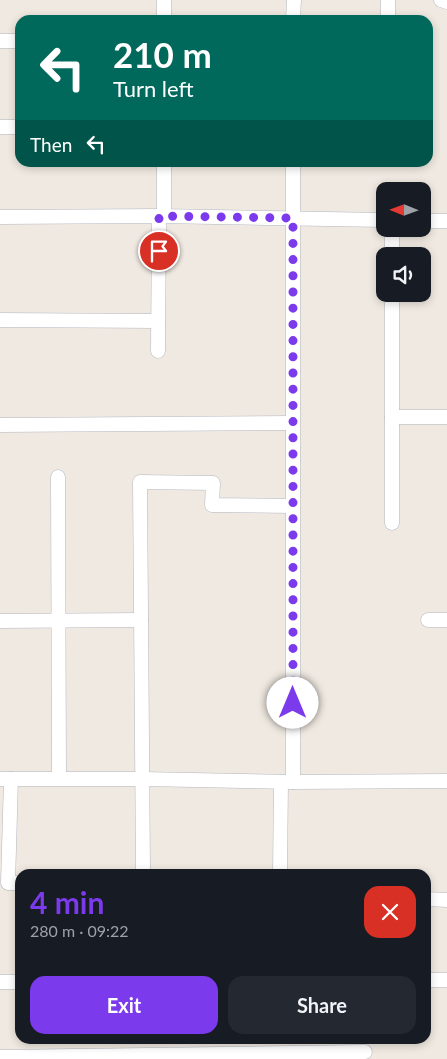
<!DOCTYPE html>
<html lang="en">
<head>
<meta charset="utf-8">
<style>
  body { margin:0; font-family:Lato,sans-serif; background:#242831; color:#f1f3f6; height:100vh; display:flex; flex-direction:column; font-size:19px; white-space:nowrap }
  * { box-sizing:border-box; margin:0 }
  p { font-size:16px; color:#9ea1a6 }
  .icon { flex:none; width:28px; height:28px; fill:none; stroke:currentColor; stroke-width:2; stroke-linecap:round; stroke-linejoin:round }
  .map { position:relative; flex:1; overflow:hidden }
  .drawer { position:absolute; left:15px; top:869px; width:416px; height:175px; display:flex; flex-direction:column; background:#171b24; border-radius:15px; box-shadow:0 2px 8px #0003 }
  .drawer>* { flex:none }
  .guide { position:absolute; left:15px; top:15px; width:418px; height:152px; border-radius:15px; box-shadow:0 2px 8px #0003; background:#00695c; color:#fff; overflow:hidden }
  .needle { width:32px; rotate:271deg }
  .buttons { position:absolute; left:376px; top:182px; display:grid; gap:10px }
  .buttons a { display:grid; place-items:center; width:55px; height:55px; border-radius:10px; background:#171b24; box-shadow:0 2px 8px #0003; font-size:25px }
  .pin { position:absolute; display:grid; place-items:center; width:42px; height:42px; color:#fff; margin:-21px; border:2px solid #fff; border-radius:50%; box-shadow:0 1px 5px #0007 }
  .me { position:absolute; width:55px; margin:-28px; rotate:0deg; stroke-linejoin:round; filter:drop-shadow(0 0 4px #0008) }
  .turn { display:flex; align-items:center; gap:18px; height:105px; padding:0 15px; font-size:22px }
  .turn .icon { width:65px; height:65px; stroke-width:2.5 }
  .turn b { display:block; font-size:35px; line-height:42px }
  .then { display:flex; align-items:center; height:48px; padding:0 15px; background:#0003; gap:10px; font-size:19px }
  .round { display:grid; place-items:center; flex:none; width:52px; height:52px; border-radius:15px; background:#242831 }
  .headline { display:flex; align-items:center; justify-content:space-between; height:85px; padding:0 15px }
  h1 { font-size:30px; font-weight:700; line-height:38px; color:#7c3aed }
  .action { display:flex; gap:10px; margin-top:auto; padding:10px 15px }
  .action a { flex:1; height:58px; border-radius:15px; background:#7c3aed; color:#fff; font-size:20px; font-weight:700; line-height:58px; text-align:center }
  .action a+a { background:#242831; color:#f1f3f6 }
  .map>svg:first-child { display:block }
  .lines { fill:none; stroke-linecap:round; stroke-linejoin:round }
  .minor-casing { stroke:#b4b7c1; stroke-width:15 }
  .minor { stroke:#fff; stroke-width:14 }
  .route { stroke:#7c3aed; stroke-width:9; stroke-dasharray:0 16.2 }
</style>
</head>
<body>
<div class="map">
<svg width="447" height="1059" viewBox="0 0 447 1059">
  <rect width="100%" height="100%" fill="#efe9e1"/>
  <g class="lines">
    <g class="minor-casing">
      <g id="minor">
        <path d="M 441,0 L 447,2"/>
        <path d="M 164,20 L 164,0"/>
        <path d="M 293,20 L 294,0"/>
        <path d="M 388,20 L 388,0"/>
        <path d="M 0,41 L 20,41"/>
        <path d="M 0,127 L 20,127"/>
        <path d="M 293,162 L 293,782"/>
        <path d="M 164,216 L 164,162"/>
        <path d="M 0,217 L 159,216 L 385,220"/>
        <path d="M 422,221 L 447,221"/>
        <path d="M 392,256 L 392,229"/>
        <path d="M 0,320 L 158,321"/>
        <path d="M 158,351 L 159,216"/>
        <path d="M 392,417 L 447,417"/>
        <path d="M 0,425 L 292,423"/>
        <path d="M 58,477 L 59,778"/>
        <path d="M 392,523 L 392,294"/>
        <path d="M 428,620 L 447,620"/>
        <path d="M 0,621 L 141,620"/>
        <path d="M 0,779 L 142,779 L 293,782 L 447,781"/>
        <path d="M 11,779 L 8,883 L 20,883"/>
        <path d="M 143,872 L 140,482 L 213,483 L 212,505 L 292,506"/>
        <path d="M 280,874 L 281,782"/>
        <path d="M 426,899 L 447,900"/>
        <path d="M 426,980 L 447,980"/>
        <path d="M 0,982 L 20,982"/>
        <path d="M 0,1057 L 365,1052"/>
      </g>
    </g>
    <use href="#minor" class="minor"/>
  </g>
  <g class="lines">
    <path class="route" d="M 159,251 L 159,216 L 293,218 L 293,703"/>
  </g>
</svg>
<div class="buttons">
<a><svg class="needle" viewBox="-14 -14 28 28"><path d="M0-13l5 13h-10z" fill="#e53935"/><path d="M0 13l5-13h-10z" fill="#9ea1a6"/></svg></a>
<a><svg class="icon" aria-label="sound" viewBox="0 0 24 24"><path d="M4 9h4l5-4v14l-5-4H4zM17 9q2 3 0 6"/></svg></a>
</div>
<div class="pin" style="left:159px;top:251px;background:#d93025"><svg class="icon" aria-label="arrive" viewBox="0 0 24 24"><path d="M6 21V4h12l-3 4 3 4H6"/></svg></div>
<svg class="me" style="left:293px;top:703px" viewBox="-20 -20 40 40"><circle r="19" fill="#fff"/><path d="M0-13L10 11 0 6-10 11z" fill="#7c3aed"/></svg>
<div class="guide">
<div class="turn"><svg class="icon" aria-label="left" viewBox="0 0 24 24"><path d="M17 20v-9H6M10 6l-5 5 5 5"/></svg><div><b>210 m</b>Turn left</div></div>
<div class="then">Then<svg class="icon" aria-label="left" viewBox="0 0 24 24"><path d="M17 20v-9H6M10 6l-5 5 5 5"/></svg></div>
</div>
<section class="drawer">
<div class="headline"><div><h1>4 min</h1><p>280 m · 09:22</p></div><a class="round" style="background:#d93025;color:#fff"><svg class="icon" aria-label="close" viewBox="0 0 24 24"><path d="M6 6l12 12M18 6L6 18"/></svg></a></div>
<div class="action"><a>Exit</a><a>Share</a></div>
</section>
</div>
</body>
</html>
